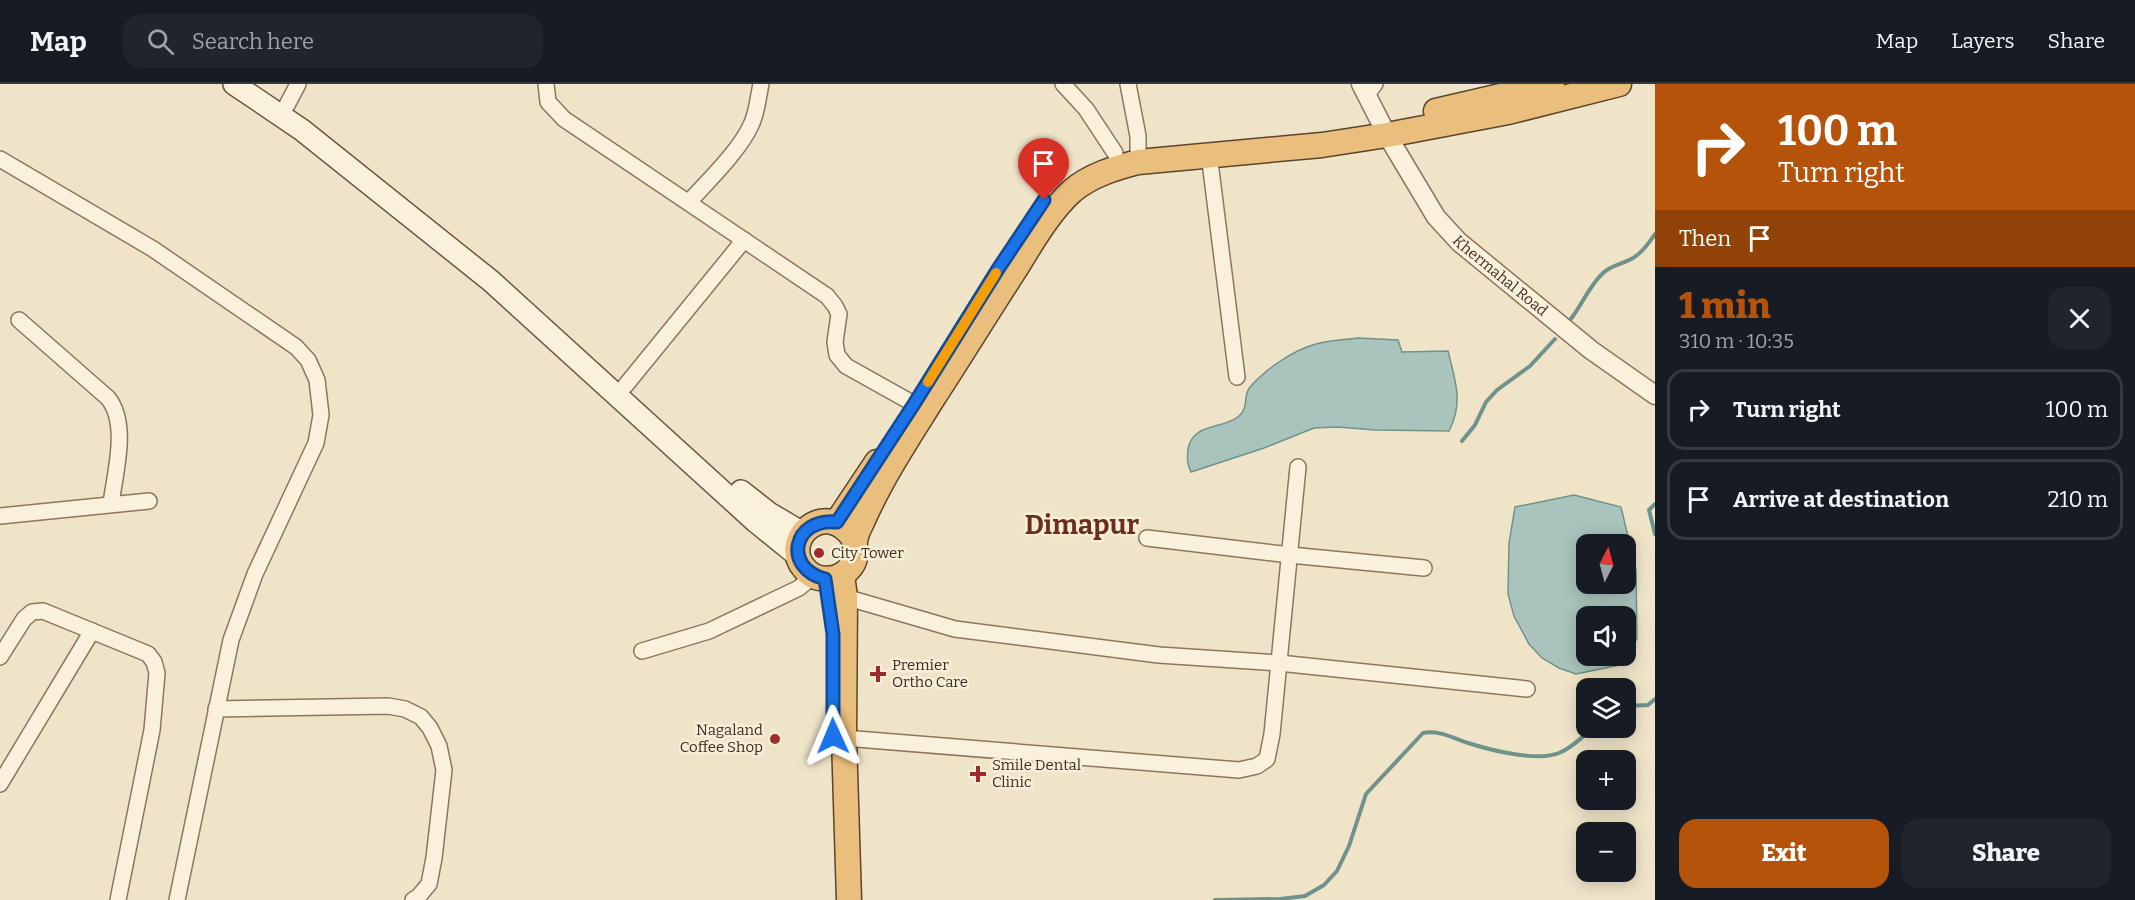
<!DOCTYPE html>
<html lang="en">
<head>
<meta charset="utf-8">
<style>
  body { margin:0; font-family:Bitter,serif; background:#20242c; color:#f1f3f6; height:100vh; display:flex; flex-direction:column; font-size:22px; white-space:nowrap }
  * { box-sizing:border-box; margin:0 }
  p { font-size:20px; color:#9ea1a6 }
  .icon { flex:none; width:33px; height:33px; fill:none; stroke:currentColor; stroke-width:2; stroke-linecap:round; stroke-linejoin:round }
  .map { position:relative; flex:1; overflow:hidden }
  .panel { display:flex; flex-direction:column; background:#171b24; width:480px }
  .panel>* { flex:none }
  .guide { background:#b45309; color:#fff; overflow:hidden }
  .needle { width:39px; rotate:6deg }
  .controls { position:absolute; left:1576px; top:450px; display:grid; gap:12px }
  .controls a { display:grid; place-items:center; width:60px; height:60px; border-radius:12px; background:#171b24; box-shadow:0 3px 15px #0003; font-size:30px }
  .pin { position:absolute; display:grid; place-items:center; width:51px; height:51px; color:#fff; margin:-62px -26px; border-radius:50% 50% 50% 0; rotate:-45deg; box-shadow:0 0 6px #0007 }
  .pin .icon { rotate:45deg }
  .me { position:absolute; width:66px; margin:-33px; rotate:359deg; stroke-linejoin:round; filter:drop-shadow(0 0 4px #0008) }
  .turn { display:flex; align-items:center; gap:21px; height:126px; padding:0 24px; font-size:27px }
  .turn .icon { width:78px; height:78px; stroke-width:2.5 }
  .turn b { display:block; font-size:42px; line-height:51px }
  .then { display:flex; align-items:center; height:57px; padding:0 24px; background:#0003; gap:12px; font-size:22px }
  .round { display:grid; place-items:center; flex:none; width:63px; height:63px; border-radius:18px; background:#20242c }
  .head { display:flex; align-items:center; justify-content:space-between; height:102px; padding:0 24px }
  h1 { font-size:36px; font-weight:800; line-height:45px; color:#b45309 }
  .button { display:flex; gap:12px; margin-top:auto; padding:12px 24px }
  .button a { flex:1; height:69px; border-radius:18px; background:#b45309; color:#fff; font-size:24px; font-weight:800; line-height:69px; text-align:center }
  .button a+a { background:#20242c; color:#f1f3f6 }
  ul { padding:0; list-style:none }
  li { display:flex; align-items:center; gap:18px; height:81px; margin:0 12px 9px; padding:0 12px; border:3px solid #363941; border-radius:18px }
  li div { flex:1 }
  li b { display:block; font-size:22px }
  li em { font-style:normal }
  header { display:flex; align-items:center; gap:36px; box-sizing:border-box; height:84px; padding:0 30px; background:#171b24; border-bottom:2px solid #363941 }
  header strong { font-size:28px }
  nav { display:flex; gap:33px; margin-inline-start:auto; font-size:21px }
  .search { width:420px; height:54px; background:#20242c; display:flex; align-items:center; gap:15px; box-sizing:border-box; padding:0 21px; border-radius:18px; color:#9ea1a6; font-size:22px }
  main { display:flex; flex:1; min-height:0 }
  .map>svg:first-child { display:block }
  .water { fill:#a9c4bc; stroke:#6f938a; stroke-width:1.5; fill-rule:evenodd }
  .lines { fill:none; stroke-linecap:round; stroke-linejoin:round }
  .stream { stroke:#6f938a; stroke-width:4 }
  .minor-casing { stroke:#8d765c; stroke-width:18 }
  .tertiary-casing { stroke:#8d765c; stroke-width:21 }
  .secondary-casing { stroke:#6f573f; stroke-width:24 }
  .trunk-casing { stroke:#5b4430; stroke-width:27 }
  .minor { stroke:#faf1dc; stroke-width:15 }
  .tertiary { stroke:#faf1dc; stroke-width:18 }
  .secondary { stroke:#faf1dc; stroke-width:21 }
  .trunk { stroke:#eabe7c; stroke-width:24 }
  .route-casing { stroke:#114b97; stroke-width:15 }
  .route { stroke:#1a73e8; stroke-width:10 }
  .slow { stroke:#f59e0b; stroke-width:10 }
  .poi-dot { fill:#9e2a2b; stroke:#f7eed8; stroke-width:2 }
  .labels { text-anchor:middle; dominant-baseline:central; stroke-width:5; stroke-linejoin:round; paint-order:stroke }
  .street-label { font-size:15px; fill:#3d2e20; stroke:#f7eed8 }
  .poi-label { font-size:15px; fill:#3d2e20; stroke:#f7eed8; text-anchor:start }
  .town-label { font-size:27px; font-weight:bold; fill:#6b2e1e; stroke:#f7eed8 }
</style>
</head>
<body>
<header>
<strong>Map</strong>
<div class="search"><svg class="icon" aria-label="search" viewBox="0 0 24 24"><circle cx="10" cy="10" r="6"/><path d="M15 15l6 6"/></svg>Search here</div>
<nav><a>Map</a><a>Layers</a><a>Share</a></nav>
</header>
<main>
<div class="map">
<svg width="1655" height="816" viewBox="0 0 1655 816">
  <rect width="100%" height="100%" fill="#f0e4c8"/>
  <g class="water">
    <path d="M 1358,254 L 1398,256 L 1402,268 L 1448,267 C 1455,296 1464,318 1449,347 L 1375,346 L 1338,343 L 1314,344 L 1264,364 L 1191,388 C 1187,380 1187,374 1188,365 C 1193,338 1223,346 1239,332 C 1250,322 1242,313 1250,303 C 1266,285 1293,266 1316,260 C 1330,256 1344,256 1358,254 Z"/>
    <path d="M 1574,411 L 1621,423 L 1636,486 L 1637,554 L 1630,570 L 1620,581 L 1576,590 L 1559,584 L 1542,574 L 1529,560 L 1514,532 L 1508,510 L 1509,459 L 1515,423 ZM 1587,460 L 1626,460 L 1626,500 L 1587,500 ZM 1587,532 L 1626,532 L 1626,572 L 1587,572 Z"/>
  </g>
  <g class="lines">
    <g class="stream">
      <path d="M 1570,236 C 1582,221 1589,202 1603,189 C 1612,181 1623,180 1633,174 C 1642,169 1649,159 1655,150"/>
      <path d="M 1462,357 L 1475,341 L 1486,318 L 1497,306 L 1530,282 L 1555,255"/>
      <path d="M 1655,420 L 1649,426 L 1655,450"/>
      <path d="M 1626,622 L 1648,621 L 1655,615"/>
      <path d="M 1215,816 L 1280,815 L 1305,812 L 1324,801 L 1337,787 L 1349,762 L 1366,710 L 1423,649 C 1439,646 1453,654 1468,659 C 1490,666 1537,678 1559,669 C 1571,664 1583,653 1592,644"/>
    </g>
    <g class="minor-casing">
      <g id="minor">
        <path d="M 546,0 L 548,18 L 564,35 L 827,212 L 835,222 L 839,230 L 835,258 L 837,271 L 846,282 L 914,320"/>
        <path d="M 1063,0 L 1086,25 L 1115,69"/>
        <path d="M 1128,0 L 1138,52 L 1138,66"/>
        <path d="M 1367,10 L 1375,0"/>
        <path d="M 287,21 L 298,0"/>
        <path d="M 1209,70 L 1237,293"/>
        <path d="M 0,75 L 153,165 L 296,263 L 308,276 L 317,296 L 321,331 L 316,359 L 255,490 L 231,556 L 177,816"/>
        <path d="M 689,118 C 708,97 740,66 751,41 C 757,29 758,14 761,0"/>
        <path d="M 19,236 L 108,314 C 129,340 115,388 111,420"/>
        <path d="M 625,302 L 744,156"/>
        <path d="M 0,432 L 149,417"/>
        <path d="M 1147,454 L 1290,471 L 1424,484"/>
        <path d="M 845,513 L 955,545 L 1159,571 L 1279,579 L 1527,605"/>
        <path d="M 642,567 L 709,547 L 799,504 L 813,492"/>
        <path d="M 0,573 L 24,535 L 32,528 L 43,527 L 148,570 L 154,578 L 157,589 L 152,646 L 118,816"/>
        <path d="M 216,625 L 388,622 L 405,625 L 421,633 L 430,644 L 439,662 L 444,686 L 434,774 L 429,800 L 418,813 L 413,816"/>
        <path d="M 844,654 L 1239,686 L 1257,682 L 1267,675 L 1272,650 L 1298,383"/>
        <path d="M 0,700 L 92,547"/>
      </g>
    </g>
    <g class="tertiary-casing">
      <g id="tertiary">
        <path id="s1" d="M 1361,0 L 1387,51 L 1436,133 L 1459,158 L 1591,266 L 1655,311"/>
      </g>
    </g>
    <g class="secondary-casing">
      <g id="secondary">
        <path d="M 234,0 L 302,46 L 491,197 L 756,438 L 798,472"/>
        <path d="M 741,407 L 769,429 L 803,449"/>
      </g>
    </g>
    <g class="trunk-casing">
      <g id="trunk">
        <path d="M 1436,27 L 1552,0"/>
        <path d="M 837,438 L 877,378"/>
        <path d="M 854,455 C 826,413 780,455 804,484 C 815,498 836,498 848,486 C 861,473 852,464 856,453 C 857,447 861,441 863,436 C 882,393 908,354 933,314 C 961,271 988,227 1016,184 C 1032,158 1049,128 1072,107 C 1091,91 1115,84 1138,78 L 1322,61 L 1387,51 L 1508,28 L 1619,0"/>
        <path d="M 842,491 L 845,513 L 844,654 L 849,816"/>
      </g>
    </g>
    <use href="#minor" class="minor"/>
    <use href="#tertiary" class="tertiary"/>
    <use href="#secondary" class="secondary"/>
    <use href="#trunk" class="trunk"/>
  </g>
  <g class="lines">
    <g class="route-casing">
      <path id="route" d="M 833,652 L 833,550 L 825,495 C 782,484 793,433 837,438 L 914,320 L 998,185 L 1044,116"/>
    </g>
    <use href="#route" class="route"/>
    <path class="slow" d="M 928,298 L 996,189"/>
  </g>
  <g class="poi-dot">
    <circle cx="819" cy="469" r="6"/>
    <path d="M875 581h6v6h6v6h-6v6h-6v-6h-6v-6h6z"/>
    <circle cx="775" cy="655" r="6"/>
    <path d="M975 681h6v6h6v6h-6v6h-6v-6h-6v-6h6z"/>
  </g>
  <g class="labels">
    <g class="street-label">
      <text stroke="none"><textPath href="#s1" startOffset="240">Khermahal Road</textPath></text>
    </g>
    <g class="poi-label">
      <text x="831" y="469">City Tower</text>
      <text x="892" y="581">Premier<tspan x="892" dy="17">Ortho Care</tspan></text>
      <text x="763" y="646" text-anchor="end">Nagaland<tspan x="763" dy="17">Coffee Shop</tspan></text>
      <text x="992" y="681">Smile Dental<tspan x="992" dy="17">Clinic</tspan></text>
    </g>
    <g class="town-label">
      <text x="1082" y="441">Dimapur</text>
    </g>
  </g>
</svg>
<div class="controls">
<a><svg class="needle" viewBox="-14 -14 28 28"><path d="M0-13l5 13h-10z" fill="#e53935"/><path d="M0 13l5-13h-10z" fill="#9ea1a6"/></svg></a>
<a><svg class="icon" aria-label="sound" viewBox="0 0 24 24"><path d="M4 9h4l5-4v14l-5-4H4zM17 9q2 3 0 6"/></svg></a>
<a><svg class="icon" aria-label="layers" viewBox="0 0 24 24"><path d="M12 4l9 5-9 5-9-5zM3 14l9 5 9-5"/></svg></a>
<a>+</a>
<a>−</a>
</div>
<div class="pin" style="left:1044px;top:116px;background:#d93025"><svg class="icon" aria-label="arrive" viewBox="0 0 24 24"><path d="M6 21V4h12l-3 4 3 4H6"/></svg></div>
<svg class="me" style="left:833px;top:652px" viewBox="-20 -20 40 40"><path d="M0-17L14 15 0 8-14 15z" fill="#1a73e8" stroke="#fff" stroke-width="4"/></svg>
</div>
<section class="panel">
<div class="guide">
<div class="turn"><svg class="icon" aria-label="right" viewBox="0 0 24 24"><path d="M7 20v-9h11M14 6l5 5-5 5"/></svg><div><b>100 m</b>Turn right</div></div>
<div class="then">Then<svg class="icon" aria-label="arrive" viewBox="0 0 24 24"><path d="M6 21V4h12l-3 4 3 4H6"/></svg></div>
</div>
<div class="head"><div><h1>1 min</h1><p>310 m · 10:35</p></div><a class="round"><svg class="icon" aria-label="close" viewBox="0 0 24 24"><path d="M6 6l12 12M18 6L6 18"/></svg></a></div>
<ul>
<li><svg class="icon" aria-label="right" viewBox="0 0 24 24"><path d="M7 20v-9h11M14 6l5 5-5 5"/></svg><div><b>Turn right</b></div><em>100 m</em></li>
<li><svg class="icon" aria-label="arrive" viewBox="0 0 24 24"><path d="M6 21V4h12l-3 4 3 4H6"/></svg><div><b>Arrive at destination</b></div><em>210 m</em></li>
</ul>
<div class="button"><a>Exit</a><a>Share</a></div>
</section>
</main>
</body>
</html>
